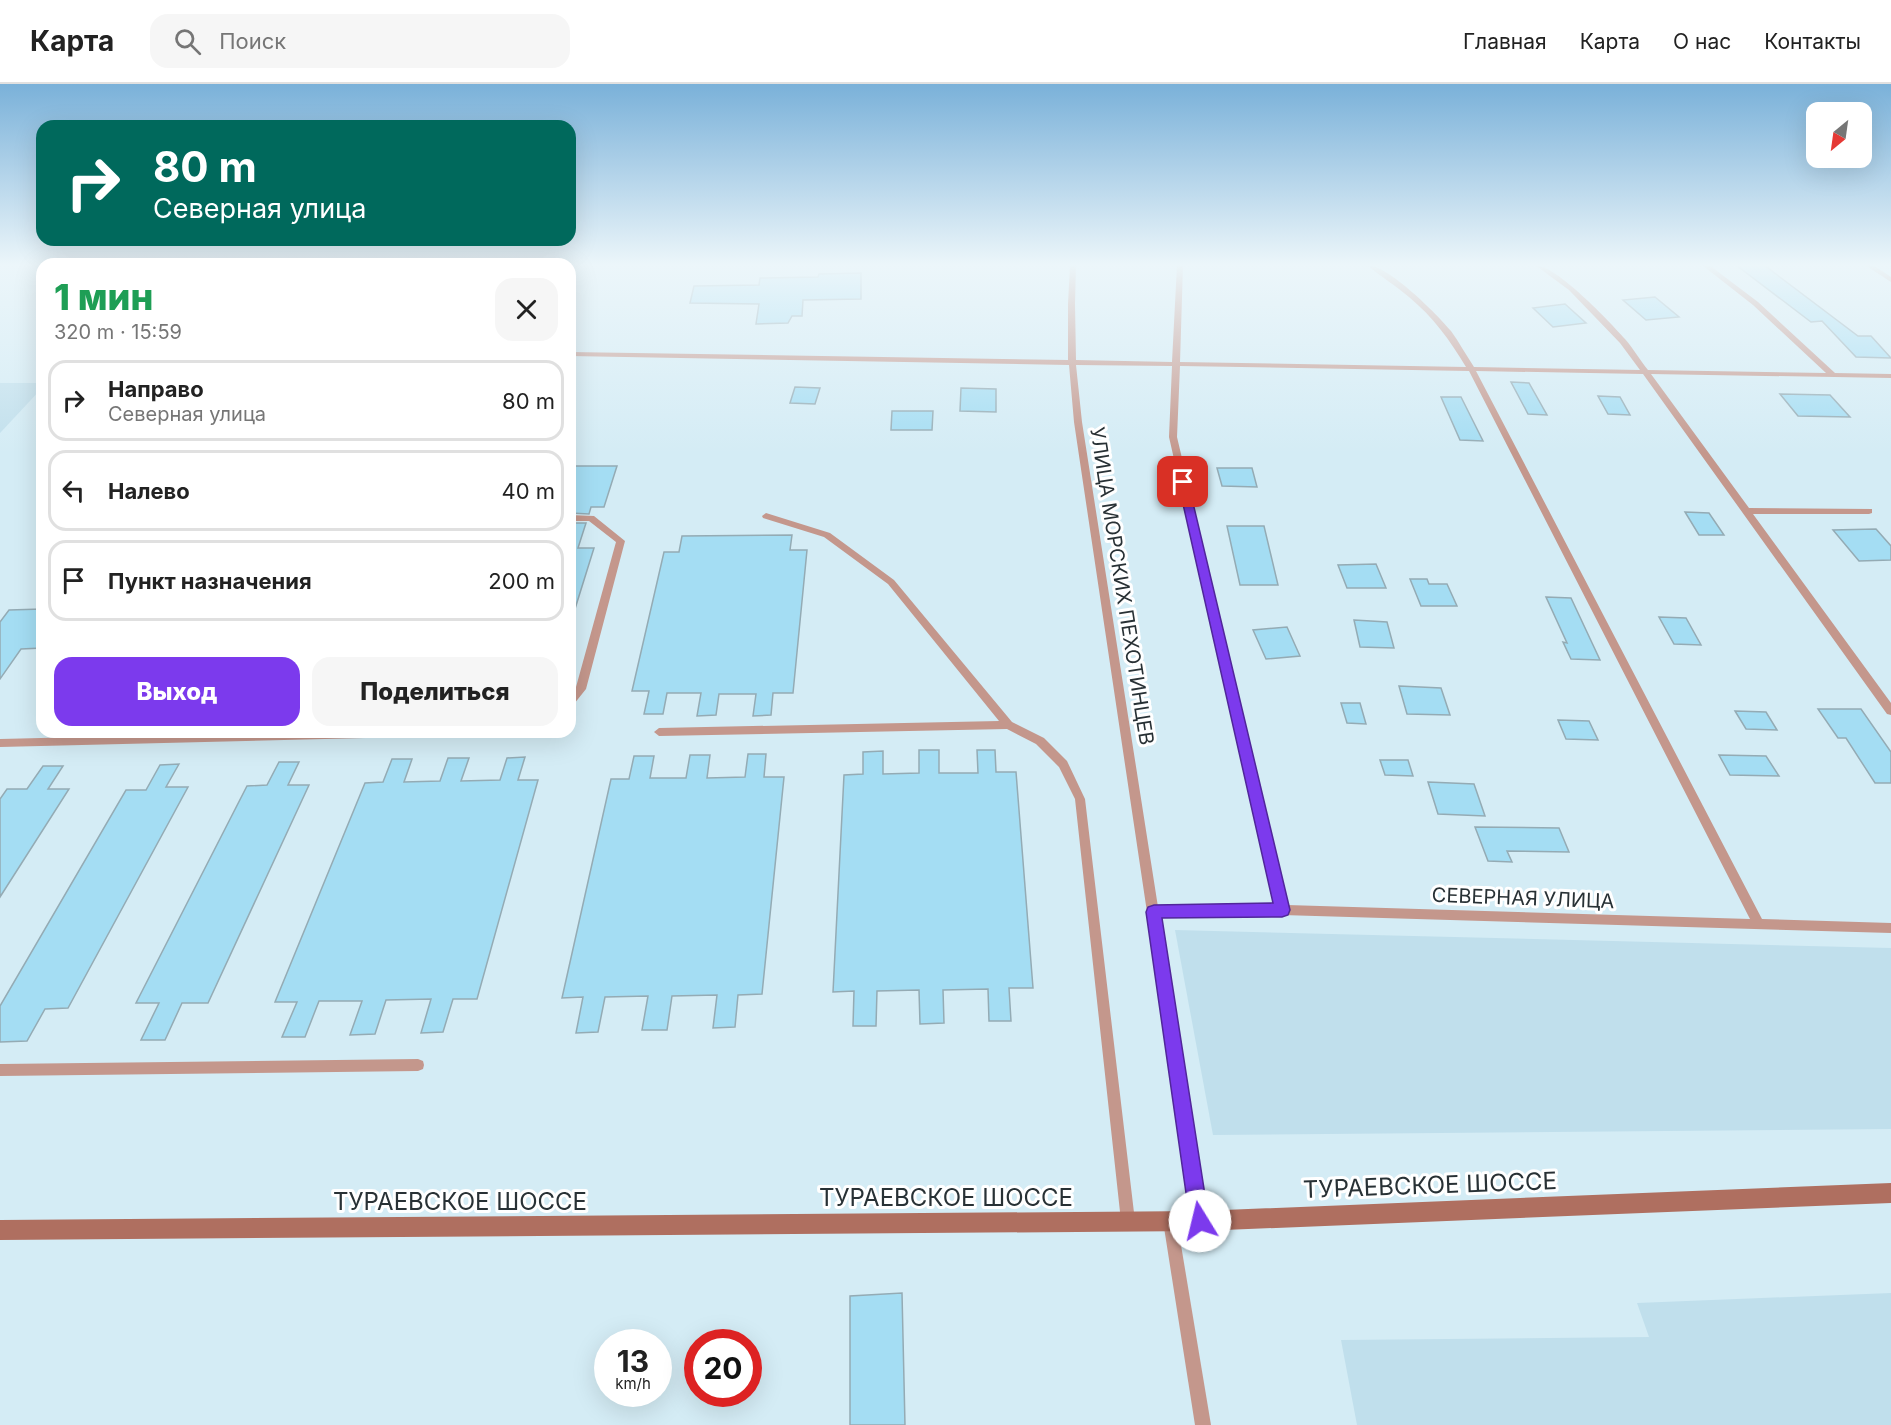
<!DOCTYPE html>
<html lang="ru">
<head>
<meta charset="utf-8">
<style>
  body { margin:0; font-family:Inter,sans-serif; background:#f6f6f6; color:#222; height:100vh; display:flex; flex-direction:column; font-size:22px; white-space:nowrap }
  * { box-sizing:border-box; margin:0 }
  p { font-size:20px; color:#767676 }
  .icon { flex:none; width:33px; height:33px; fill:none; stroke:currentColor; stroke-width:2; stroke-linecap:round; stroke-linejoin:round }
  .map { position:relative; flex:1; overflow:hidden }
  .sheet { position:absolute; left:36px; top:174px; width:540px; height:480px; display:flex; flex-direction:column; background:#fff; border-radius:18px; box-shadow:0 6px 24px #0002 }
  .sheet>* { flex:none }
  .hud { position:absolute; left:36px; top:36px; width:540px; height:126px; border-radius:18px; box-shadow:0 6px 24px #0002; background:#00695c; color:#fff; overflow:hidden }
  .needle { width:39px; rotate:209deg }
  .controls { position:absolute; left:1806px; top:18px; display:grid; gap:12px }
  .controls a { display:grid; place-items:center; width:66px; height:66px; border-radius:12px; background:#fff; box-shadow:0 6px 24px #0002; font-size:30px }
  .speed { position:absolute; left:594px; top:1245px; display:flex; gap:12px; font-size:30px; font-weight:700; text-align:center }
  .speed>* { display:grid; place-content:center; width:78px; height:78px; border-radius:50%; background:#fff; box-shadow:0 6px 24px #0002; line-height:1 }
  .speed small { font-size:15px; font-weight:400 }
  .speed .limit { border:9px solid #d22; background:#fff; color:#111 }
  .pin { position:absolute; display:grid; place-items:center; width:51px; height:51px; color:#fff; margin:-26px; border-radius:12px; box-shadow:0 3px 9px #0006 }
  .me { position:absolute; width:66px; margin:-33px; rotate:351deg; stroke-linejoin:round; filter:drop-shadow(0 0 4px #0008) }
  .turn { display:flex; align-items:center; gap:21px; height:126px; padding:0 18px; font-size:27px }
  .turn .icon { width:78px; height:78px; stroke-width:2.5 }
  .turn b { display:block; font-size:42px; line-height:51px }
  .round { display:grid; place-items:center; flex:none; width:63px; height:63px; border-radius:18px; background:#f6f6f6 }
  .overview { display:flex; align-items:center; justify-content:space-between; height:102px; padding:0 18px }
  h1 { font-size:36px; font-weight:800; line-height:45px; color:#1e9e55 }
  .action { display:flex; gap:12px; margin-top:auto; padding:12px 18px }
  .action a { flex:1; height:69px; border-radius:18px; background:#7c3aed; color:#fff; font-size:24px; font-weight:800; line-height:69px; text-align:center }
  .action a+a { background:#f6f6f6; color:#222 }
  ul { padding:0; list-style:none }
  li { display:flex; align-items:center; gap:18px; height:81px; margin:0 12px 9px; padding:0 6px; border:3px solid #e0e0e0; border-radius:18px }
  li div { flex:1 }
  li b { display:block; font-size:22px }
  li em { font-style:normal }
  header { display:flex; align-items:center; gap:36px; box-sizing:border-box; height:84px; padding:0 30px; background:#fff; border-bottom:2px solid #e0e0e0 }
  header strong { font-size:28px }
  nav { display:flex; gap:33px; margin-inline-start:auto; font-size:21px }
  .search { width:420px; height:54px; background:#f6f6f6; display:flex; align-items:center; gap:15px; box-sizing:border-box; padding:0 21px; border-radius:18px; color:#767676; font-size:22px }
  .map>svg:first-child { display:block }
  .built { fill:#c0dfec }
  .building { fill:#a4ddf3; stroke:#94abb4; stroke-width:1.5 }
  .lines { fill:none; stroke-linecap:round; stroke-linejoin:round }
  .lane { fill:#c4978c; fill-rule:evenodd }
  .secondary { fill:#af6f60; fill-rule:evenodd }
  .route { fill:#7c3aed; stroke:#51269a; stroke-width:1.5 }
  .labels { text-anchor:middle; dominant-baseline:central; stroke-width:6; stroke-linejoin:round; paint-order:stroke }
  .street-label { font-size:20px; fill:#283135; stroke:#fff }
  .near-street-label { font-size:24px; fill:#283135; stroke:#fff }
</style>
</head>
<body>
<header>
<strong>Карта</strong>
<div class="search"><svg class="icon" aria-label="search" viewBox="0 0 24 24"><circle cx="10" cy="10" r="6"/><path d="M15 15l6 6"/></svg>Поиск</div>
<nav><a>Главная</a><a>Карта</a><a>О нас</a><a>Контакты</a></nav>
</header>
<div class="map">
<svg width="1891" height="1341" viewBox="0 0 1891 1341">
  <rect width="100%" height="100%" fill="#d4ecf5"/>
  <g class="built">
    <path d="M 0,299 L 42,299 L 42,304 L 0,349 Z"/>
    <path d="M 1175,846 L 1891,864 L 1891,1045 L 1213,1051 Z"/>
    <path d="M 1891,1209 L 1891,1341 L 1357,1341 L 1341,1256 L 1649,1253 L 1637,1219 Z"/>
  </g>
  <g class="building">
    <path d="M 1736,181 L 1764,181 L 1858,252 L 1871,252 L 1891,274 L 1856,273 L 1822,237 L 1811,238 Z"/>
    <path d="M 861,189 L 861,215 L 803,216 L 802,232 L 792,232 L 788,239 L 756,240 L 759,220 L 690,219 L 694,202 L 759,201 L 760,194 L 818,193 L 819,190 Z"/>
    <path d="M 1655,213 L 1679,233 L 1646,236 L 1623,216 Z"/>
    <path d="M 1565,220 L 1586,239 L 1553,243 L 1533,224 Z"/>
    <path d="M 1511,298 L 1529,299 L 1547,331 L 1528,330 Z"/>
    <path d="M 795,303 L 820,304 L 815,320 L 790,319 Z"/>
    <path d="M 961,304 L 996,305 L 996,328 L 960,327 Z"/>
    <path d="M 1780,310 L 1830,311 L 1850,333 L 1798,332 Z"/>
    <path d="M 1598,312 L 1620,313 L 1630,331 L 1608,330 Z"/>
    <path d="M 1441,313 L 1461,313 L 1483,357 L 1460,356 Z"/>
    <path d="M 892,327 L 933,327 L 932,346 L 891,346 Z"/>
    <path d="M 570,382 L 617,382 L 604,423 L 591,423 L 589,430 L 570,429 Z"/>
    <path d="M 1217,384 L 1252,384 L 1257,403 L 1222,402 Z"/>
    <path d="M 1685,428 L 1709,429 L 1724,451 L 1699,451 Z"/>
    <path d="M 570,439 L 586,439 L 578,464 L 594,464 L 574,528 L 570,527 Z"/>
    <path d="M 1227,442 L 1264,442 L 1278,501 L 1240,501 Z"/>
    <path d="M 1876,445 L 1891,462 L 1891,476 L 1859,477 L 1833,446 Z"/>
    <path d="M 792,451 L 790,466 L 807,466 L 793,609 L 773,609 L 771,631 L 753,632 L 756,610 L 719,610 L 716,631 L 697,632 L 701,609 L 667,609 L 663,630 L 644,630 L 649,607 L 632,607 L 664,468 L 679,468 L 682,452 Z"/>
    <path d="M 1376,480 L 1386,504 L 1347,504 L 1338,481 Z"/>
    <path d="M 1410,495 L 1427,495 L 1429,500 L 1447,500 L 1457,522 L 1421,522 Z"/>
    <path d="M 1546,513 L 1571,514 L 1600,576 L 1571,575 L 1563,558 L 1567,559 Z"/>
    <path d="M 42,525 L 42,564 L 21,565 L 0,595 L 0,538 L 9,526 Z"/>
    <path d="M 1659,533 L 1686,534 L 1701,561 L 1674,560 Z"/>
    <path d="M 1354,536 L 1387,538 L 1394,564 L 1360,563 Z"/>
    <path d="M 1287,543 L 1300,572 L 1266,575 L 1253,546 Z"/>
    <path d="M 1399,602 L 1441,604 L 1450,631 L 1407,630 Z"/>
    <path d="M 1341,619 L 1360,619 L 1366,640 L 1347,639 Z"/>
    <path d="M 1818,625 L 1861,625 L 1891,668 L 1891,699 L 1875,699 L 1846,654 L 1838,654 Z"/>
    <path d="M 1735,627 L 1766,628 L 1777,646 L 1746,645 Z"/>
    <path d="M 1558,636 L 1589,637 L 1598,656 L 1566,655 Z"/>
    <path d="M 919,666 L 939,666 L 939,689 L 978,689 L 977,666 L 995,666 L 996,688 L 1016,688 L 1033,904 L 1009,904 L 1011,937 L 989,937 L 988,905 L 943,906 L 944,939 L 920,940 L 919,906 L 877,907 L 876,942 L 853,942 L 854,907 L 833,908 L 844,691 L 863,690 L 863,668 L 883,667 L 883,690 L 919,689 Z"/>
    <path d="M 748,670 L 766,670 L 764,693 L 784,693 L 762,910 L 738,911 L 735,943 L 713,944 L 717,911 L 672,912 L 667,946 L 642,946 L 648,912 L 605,913 L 598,948 L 576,949 L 583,913 L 562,914 L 611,695 L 629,695 L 634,672 L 654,672 L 650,694 L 686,694 L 690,671 L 710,671 L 707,694 L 745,693 Z"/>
    <path d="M 1719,671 L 1766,672 L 1779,692 L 1730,691 Z"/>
    <path d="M 525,673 L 518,696 L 538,696 L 477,915 L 453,915 L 443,948 L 421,949 L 431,915 L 386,916 L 375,950 L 350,951 L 362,917 L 319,917 L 305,953 L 282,953 L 297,918 L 275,918 L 365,699 L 383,698 L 392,675 L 412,675 L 404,698 L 440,697 L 448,674 L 469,674 L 461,697 L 500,696 L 507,674 Z"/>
    <path d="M 1380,676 L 1408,676 L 1413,692 L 1385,691 Z"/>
    <path d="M 279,678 L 299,678 L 288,701 L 309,701 L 208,919 L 182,919 L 165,956 L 141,956 L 159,919 L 136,919 L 247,702 L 267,701 Z"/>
    <path d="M 179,680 L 166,703 L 188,703 L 68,924 L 45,925 L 27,957 L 0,958 L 0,922 L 126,706 L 146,706 L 160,681 Z"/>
    <path d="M 43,682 L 63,682 L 48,705 L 69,705 L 0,813 L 0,715 L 7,705 L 27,705 Z"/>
    <path d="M 1428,698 L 1474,700 L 1485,732 L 1438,730 Z"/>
    <path d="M 1475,743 L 1559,744 L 1569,768 L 1507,767 L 1512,778 L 1488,777 Z"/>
    <path d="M 902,1209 L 905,1341 L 850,1341 L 850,1212 Z"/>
  </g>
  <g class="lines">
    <g class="lane">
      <path d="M 1070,181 L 1076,181 L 1075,220 L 1076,276 L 1172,278 L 1177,181 L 1183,181 L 1180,278 L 1466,283 C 1449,255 1434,234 1409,213 C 1395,201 1380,192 1367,181 C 1388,181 1437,230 1451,247 C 1459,258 1466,271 1474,283 L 1640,286 L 1620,259 L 1569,206 L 1535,181 C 1556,181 1610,238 1625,255 C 1633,264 1640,276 1648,286 L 1826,289 L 1753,221 L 1702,181 L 1709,181 L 1758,218 L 1835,289 L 1891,290 L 1891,294 L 1651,290 L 1749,424 L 1872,425 L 1872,429 L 1869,430 L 1753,430 L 1891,619 L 1891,631 L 1887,630 L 1643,290 L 1476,287 L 1762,835 L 1891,839 L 1891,849 L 1282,831 L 1160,833 L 1207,1137 L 1205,1142 L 1200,1144 L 1195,1142 L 1193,1137 L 1074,338 L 1069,281 L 570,272 L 570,268 L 1068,276 L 1068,220 ZM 1076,281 L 1172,282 L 1169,353 L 1275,821 L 1158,823 L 1082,338 ZM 1180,282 L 1469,287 L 1750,835 L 1287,821 L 1177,353 Z"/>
      <path d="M 1865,181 L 1873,181 L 1891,193 L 1891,198 Z"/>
      <path d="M 766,429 L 830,449 L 894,496 L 1012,638 L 1044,654 L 1067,677 L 1085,715 L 1135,1137 L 1133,1142 L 1128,1144 L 1123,1142 L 1121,1137 L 1075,715 L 1059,683 L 1036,660 L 1007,645 L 659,652 L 654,648 L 659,644 L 999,637 L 888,500 L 824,453 L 763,434 L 762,432 Z"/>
      <path d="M 570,431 L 594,432 L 625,457 L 586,605 L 574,620 L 570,621 L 570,610 L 576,603 L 616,458 L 589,437 L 570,437 Z"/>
      <path d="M 283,648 L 451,648 L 446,652 L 0,663 L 0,655 Z"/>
      <path d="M 418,975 L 423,977 L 424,981 L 423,985 L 418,987 L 0,992 L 0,980 Z"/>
      <path d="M 1170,1130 L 1175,1132 L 1177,1137 L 1211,1341 L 1195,1341 L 1163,1137 L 1165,1132 Z"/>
    </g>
    <path class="secondary" d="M 1891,1099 L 1891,1119 L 1200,1147 L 0,1156 L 0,1136 L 1200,1127 Z"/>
  </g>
  <linearGradient id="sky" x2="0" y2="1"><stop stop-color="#7ab1d9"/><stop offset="0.49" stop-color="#ecf6fa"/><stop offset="1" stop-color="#ecf6fa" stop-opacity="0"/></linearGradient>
  <rect width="1891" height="369" fill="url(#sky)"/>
  <path class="route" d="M 1183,394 L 1188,398 L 1290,826 L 1288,831 L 1282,833 L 1162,834 L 1209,1137 L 1206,1143 L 1200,1146 L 1193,1143 L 1190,1137 L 1146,828 L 1148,823 L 1154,821 L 1273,819 L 1178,398 Z"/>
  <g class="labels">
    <g class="street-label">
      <text transform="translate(1122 502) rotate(81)">УЛИЦА МОРСКИХ ПЕХОТИНЦЕВ</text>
      <text transform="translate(1523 814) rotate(2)">СЕВЕРНАЯ УЛИЦА</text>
    </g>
    <g class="near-street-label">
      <text transform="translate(1430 1101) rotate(-2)">ТУРАЕВСКОЕ ШОССЕ</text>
      <text x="946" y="1113">ТУРАЕВСКОЕ ШОССЕ</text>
      <text x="460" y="1117">ТУРАЕВСКОЕ ШОССЕ</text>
    </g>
  </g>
</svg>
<div class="controls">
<a><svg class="needle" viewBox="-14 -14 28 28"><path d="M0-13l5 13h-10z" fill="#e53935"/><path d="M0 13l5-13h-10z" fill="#767676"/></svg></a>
</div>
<div class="speed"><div>13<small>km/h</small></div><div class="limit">20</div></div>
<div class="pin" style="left:1183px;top:398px;background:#d93025"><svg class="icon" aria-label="arrive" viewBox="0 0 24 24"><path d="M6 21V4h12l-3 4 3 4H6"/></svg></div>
<svg class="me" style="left:1200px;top:1137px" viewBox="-20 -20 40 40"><circle r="19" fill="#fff"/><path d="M0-13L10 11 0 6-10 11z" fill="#7c3aed"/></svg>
<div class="hud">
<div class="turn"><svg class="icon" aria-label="right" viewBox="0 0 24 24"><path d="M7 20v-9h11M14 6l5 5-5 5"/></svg><div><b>80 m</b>Северная улица</div></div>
</div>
<section class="sheet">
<div class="overview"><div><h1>1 мин</h1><p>320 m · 15:59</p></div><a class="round"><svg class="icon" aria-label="close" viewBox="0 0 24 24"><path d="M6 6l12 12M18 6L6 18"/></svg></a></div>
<ul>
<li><svg class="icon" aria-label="right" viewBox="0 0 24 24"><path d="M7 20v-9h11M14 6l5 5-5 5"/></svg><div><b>Направо</b><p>Северная улица</p></div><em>80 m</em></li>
<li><svg class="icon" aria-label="left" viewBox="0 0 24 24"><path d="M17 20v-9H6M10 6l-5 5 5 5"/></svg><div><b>Налево</b></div><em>40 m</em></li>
<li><svg class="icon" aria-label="arrive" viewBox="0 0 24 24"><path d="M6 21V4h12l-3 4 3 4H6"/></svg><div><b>Пункт назначения</b></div><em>200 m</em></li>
</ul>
<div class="action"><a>Выход</a><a>Поделиться</a></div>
</section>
</div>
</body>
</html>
